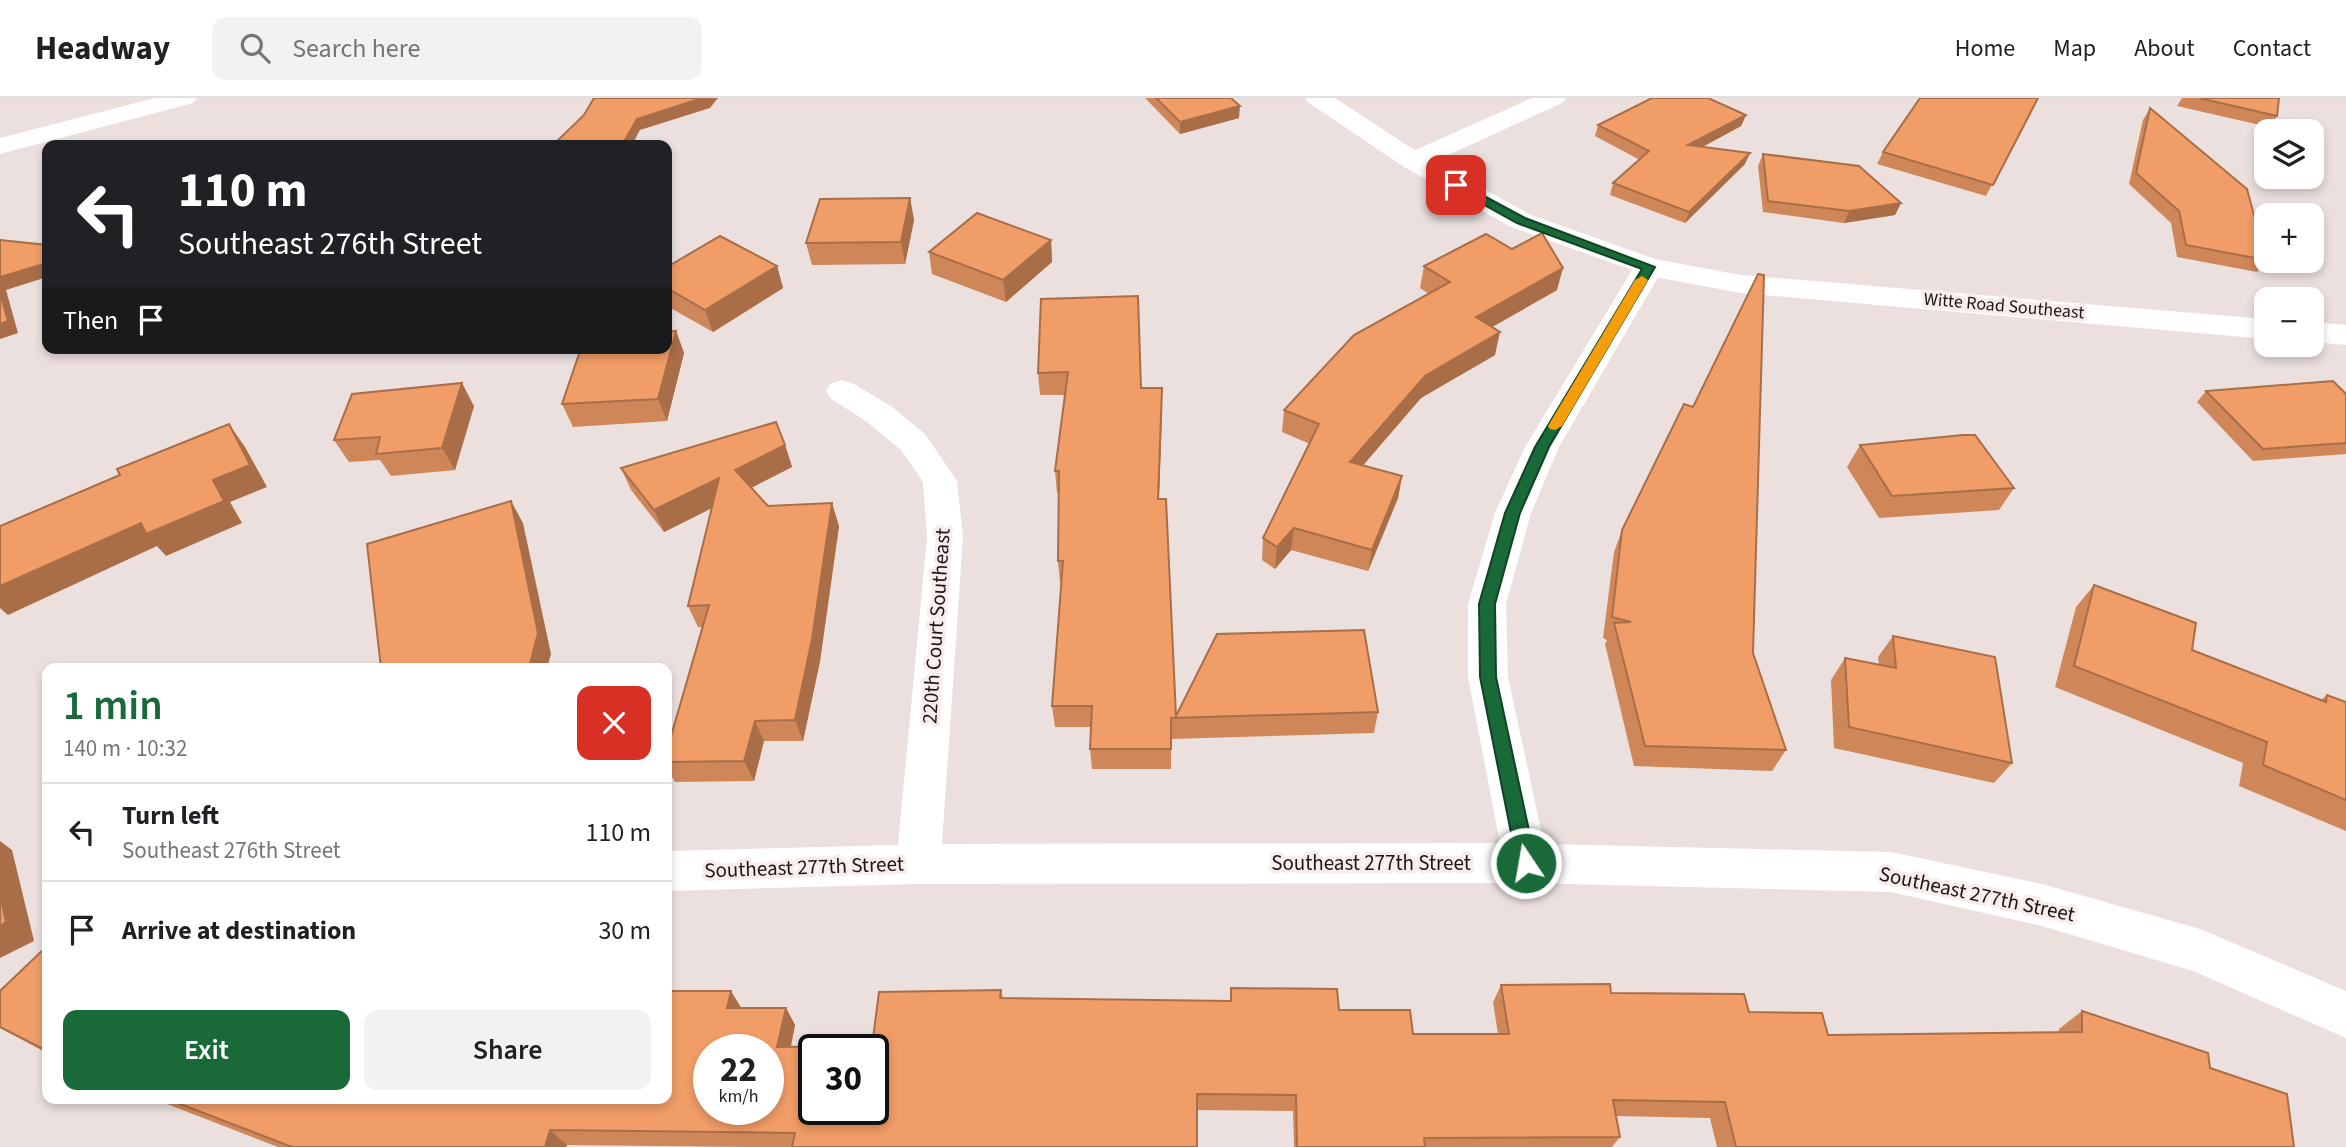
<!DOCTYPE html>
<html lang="en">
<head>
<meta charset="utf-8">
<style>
  body { margin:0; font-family:"Source Sans 3",sans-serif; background:#f2f2f2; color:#202124; height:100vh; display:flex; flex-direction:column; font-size:26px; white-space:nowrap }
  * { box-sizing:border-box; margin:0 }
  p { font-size:23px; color:#757577 }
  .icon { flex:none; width:38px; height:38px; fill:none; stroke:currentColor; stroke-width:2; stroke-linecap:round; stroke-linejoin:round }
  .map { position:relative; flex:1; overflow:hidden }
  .panel { position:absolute; left:42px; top:565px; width:630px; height:441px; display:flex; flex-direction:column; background:#fff; border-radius:14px; box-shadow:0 4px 10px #0003 }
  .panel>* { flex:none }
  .guide { position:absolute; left:42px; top:42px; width:630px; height:214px; border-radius:14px; box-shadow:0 4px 10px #0003; background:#202124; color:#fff; overflow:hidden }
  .buttons { position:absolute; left:2254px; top:21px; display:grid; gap:14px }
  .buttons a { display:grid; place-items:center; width:70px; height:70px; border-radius:14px; background:#fff; box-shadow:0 4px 10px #0003; font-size:35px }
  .speed { position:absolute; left:693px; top:936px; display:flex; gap:14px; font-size:35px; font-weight:700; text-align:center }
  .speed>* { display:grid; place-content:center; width:91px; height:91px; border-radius:50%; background:#fff; box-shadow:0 4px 10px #0003; line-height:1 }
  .speed small { font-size:18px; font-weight:400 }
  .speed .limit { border:4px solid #111; border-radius:10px; background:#fff; color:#111 }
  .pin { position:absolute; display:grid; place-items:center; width:60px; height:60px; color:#fff; margin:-30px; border-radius:14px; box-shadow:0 4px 10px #0006 }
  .me { position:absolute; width:77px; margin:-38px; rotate:348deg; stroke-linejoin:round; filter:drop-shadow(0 0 5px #0008) }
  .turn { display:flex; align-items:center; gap:24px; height:147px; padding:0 21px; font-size:32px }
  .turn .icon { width:91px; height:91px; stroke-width:2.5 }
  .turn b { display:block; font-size:49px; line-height:60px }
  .then { display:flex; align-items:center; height:66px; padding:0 21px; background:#0003; gap:14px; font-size:26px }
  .round { display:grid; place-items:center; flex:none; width:74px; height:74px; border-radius:14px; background:#f2f2f2 }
  .overview { display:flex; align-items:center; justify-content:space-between; height:119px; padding:0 21px }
  h1 { font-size:42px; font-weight:600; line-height:52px; color:#196939 }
  .primary-button { display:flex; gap:14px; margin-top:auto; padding:14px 21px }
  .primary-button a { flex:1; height:80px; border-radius:14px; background:#196939; color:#fff; font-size:28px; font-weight:600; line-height:80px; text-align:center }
  .primary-button a+a { background:#f2f2f2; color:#202124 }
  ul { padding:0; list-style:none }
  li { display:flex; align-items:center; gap:21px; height:98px; padding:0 21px; border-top:2px solid #e0e0e0 }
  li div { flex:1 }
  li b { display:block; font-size:26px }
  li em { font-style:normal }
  header { display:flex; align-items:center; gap:42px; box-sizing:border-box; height:98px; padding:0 35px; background:#fff; border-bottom:2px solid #e0e0e0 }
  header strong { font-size:33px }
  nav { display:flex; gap:38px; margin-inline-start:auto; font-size:24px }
  .search { width:490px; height:63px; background:#f2f2f2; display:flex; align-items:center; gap:18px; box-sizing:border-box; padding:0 24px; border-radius:14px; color:#757577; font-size:26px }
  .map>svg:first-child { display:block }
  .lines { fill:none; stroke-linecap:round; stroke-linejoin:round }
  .minor { fill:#fff; fill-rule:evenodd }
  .tertiary { fill:#fff; fill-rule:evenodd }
  .wall { fill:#cf8759 }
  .shaded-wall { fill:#a96e48 }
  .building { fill:#f19d67; stroke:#a96e48; stroke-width:2; fill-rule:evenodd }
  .route { fill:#196939; stroke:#104425; stroke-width:2 }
  .slow { fill:#f59e0b }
  .labels { text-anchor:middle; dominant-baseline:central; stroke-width:7; stroke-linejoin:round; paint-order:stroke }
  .far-street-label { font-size:18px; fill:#1b1717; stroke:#f8edeb }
  .street-label { font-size:21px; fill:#1b1717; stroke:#f8edeb }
</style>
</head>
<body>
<header>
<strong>Headway</strong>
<div class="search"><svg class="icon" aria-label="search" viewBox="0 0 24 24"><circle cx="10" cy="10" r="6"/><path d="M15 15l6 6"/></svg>Search here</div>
<nav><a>Home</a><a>Map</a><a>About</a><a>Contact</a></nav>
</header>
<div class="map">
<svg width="2346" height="1049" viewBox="0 0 2346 1049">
  <rect width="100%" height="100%" fill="#ebe0de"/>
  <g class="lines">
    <g class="minor">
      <path d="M 155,0 L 197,0 L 193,5 L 0,56 L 0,40 Z"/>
      <path d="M 1532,0 L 1566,0 L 1562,5 L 1422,69 L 1413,71 L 1404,69 L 1400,63 L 1404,57 Z"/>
      <path d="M 1649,160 L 1659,163 L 1664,169 L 1559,349 L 1531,415 L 1506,506 L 1508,579 L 1544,746 L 1891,754 L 2042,786 L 2200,831 L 2346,893 L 2346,940 L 2193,873 L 2042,828 L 1891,794 L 1526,785 L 918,786 L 667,793 L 667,753 L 898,747 L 927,439 L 923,384 L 901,352 L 867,324 L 830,300 L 826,293 L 830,286 L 842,282 L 854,286 L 891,308 L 925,336 L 957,383 L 963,439 L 942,746 L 1500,745 L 1468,579 L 1468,506 L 1495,415 L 1525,349 L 1634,169 L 1639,163 Z"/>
    </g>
    <g class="tertiary">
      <path d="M 1305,0 L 1335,0 L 1422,57 L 1531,117 L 1655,161 L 1741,177 L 2266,221 L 2266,241 L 1741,195 L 1649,178 L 1511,129 L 1404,69 L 1309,5 Z"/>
      <path d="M 2312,224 L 2346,227 L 2346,247 L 2312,244 Z"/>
    </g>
  </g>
  <g class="wall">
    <path d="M 1145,0 L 1231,0 L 1239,20 L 1180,36 Z"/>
    <path d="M 2038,0 L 1986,98 L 1877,66 L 1883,54 Z"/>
    <path d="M 2182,0 L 2279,0 L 2277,18 L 2269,29 L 2177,8 Z"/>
    <path d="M 2150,10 L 2266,162 L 2257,174 L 2177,159 L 2171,125 L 2129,86 L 2143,22 Z"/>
    <path d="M 1746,17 L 1741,28 L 1702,49 L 1745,66 L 1685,125 L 1610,97 L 1613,85 L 1640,62 L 1595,38 L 1598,27 Z"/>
    <path d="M 1763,56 L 1901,105 L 1895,117 L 1844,125 L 1763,114 L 1758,68 Z"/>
    <path d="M 910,100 L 914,122 L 905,166 L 812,167 L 806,145 Z"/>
    <path d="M 1051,142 L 1052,164 L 1006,204 L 932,176 L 929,154 Z"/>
    <path d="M 777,168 L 783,190 L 713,234 L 667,208 L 667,169 Z"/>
    <path d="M 1424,168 L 1557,192 L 1492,229 L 1495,257 L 1421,300 L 1363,367 L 1402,378 L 1398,400 L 1368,473 L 1291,452 L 1275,471 L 1262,462 L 1263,440 L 1310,346 L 1282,334 L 1284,312 L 1429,196 L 1420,190 Z"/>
    <path d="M 1041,201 L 1141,290 L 1162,312 L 1159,401 L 1176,618 L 1378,614 L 1374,635 L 1171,641 L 1171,671 L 1092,671 L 1090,651 L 1091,629 L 1055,629 L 1052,608 L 1061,485 L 1060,485 L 1058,463 L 1059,395 L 1057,395 L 1055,373 L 1065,297 L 1040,297 L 1038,275 Z"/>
    <path d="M 676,233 L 684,255 L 667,323 L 573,329 L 562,306 Z"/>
    <path d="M 2206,293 L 2346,296 L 2346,356 L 2253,363 L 2197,304 Z"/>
    <path d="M 474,308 L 455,372 L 391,378 L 380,362 L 349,364 L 334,342 Z"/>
    <path d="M 785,347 L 792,369 L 751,390 L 768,408 L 839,428 L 820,563 L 803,643 L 764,643 L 754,683 L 675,684 L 667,670 L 667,652 L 702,529 L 698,529 L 688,508 L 712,410 L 664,434 L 631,392 L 621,370 Z"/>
    <path d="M 1860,347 L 2014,390 L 1999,412 L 1879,420 L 1847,369 Z"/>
    <path d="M 1622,432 L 1753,555 L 1786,652 L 1772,673 L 1634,668 L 1605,546 L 1607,542 L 1603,540 L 1614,454 Z"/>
    <path d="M 2094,487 L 2192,552 L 2321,602 L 2327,597 L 2346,604 L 2346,733 L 2239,688 L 2243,665 L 2055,589 L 2076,509 Z"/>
    <path d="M 1893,538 L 2012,665 L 1994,685 L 1834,650 L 1831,582 L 1845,560 L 1879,567 L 1878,559 Z"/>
    <path d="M 47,848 L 47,955 L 0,930 L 0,893 Z"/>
    <path d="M 1501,887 L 1611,895 L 1749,914 L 1828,937 L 2059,935 L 2059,931 L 2082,913 L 2210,970 L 2294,1049 L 1717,1049 L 1710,1020 L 1616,1018 L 1620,1039 L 1612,1049 L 1294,1049 L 1293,1013 L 1197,1012 L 1197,1049 L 749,1049 L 567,1047 L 566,1049 L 278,1049 L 154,1001 L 667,1001 L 742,910 L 786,910 L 795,927 L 791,949 L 872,948 L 1001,892 L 1003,900 L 1230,903 L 1231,890 L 1339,912 L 1413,936 L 1498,936 L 1493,904 Z"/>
  </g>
  <g class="shaded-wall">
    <path d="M 702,0 L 718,0 L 710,10 L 640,32 L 632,47 L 622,47 L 637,21 Z"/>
    <path d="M 1240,8 L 1239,20 L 1180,36 L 1180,24 Z"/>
    <path d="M 1746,17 L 1741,28 L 1684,59 L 1688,47 Z"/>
    <path d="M 1750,55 L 1745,66 L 1685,125 L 1689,114 Z"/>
    <path d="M 910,100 L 914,122 L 905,166 L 901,144 Z"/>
    <path d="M 1901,105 L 1895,117 L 1844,125 L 1849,113 Z"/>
    <path d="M 1051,142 L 1052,164 L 1006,204 L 1003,182 Z"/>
    <path d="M 47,165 L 47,179 L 6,192 L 18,235 L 0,241 L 0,179 Z"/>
    <path d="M 777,168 L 783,190 L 713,234 L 705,212 Z"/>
    <path d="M 1563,170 L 1557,192 L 1471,241 L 1476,219 Z"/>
    <path d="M 676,233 L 684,255 L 667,323 L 658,301 Z"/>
    <path d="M 1500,234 L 1495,257 L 1421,300 L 1347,386 L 1350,364 L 1425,278 Z"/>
    <path d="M 462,285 L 474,308 L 455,372 L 442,350 Z"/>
    <path d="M 1162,290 L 1162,312 L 1158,423 L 1158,401 Z"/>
    <path d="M 229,326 L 245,349 L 267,389 L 230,404 L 242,425 L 166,458 L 157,448 L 8,517 L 0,510 L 0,488 L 213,382 Z"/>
    <path d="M 785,347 L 792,369 L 743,394 L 735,372 Z"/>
    <path d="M 1402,378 L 1398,400 L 1368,473 L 1372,452 Z"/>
    <path d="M 719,380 L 728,402 L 664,434 L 654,412 Z"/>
    <path d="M 511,403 L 523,425 L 551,556 L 547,570 L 529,570 Z"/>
    <path d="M 832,405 L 839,428 L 820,563 L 803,643 L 795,622 Z"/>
    <path d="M 1294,430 L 1291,452 L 1275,471 L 1277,449 Z"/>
    <path d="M 755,623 L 764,643 L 754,683 L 744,663 Z"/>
    <path d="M 0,743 L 12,752 L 34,843 L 0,860 Z"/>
    <path d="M 731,893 L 742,911 L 727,910 Z"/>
    <path d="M 786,910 L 795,927 L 787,966 L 777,949 Z"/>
    <path d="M 550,1032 L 567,1047 L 566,1049 L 545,1049 Z"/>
  </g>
  <g class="building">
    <path d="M 594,0 L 702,0 L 637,21 L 622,47 L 565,47 L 567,44 L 553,47 L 584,17 Z"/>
    <path d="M 1156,0 L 1231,0 L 1240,8 L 1180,24 Z"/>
    <path d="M 1652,0 L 1708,0 L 1746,17 L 1688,47 L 1750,55 L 1689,114 L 1613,85 L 1649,53 L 1598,27 Z"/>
    <path d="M 1920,0 L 2038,0 L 1993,87 L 1883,54 Z"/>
    <path d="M 2199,0 L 2279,0 L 2277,18 Z"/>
    <path d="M 2150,10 L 2247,91 L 2266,162 L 2186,147 L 2179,113 L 2136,75 Z"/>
    <path d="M 1763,56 L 1859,68 L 1901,105 L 1849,113 L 1768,103 Z"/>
    <path d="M 910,100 L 901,144 L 806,145 L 820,101 Z"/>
    <path d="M 977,115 L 1051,142 L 1003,182 L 929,154 Z"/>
    <path d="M 1542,135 L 1563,170 L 1476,219 L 1500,234 L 1425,278 L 1350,364 L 1402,378 L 1372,452 L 1294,430 L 1277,449 L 1263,440 L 1319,326 L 1284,312 L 1354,237 L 1450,184 L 1424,168 L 1486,136 L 1512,151 Z"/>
    <path d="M 720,138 L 777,168 L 705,212 L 667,190 L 667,169 Z"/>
    <path d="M 0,142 L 47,147 L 47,165 L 0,179 Z"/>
    <path d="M 1758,176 L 1764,177 L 1753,555 L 1786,652 L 1645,648 L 1614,525 L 1631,524 L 1612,519 L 1622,432 L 1684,306 L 1693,309 Z"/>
    <path d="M 0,195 L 8,223 L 0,226 Z"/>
    <path d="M 1138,198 L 1141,290 L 1162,290 L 1158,401 L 1166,401 L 1176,618 L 1217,536 L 1364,532 L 1378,614 L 1171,620 L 1171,651 L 1090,651 L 1092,608 L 1052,608 L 1063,463 L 1058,463 L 1059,373 L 1055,373 L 1068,274 L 1038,275 L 1041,201 Z"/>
    <path d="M 676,233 L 658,301 L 562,306 L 581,250 L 667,250 L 667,234 Z"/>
    <path d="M 2333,283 L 2346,296 L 2346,345 L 2263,351 L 2206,293 Z"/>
    <path d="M 462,285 L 442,350 L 376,356 L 380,339 L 334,342 L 352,296 Z"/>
    <path d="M 776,324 L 785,347 L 735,372 L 768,408 L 832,405 L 812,541 L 795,622 L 755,623 L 744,663 L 667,664 L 667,652 L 709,507 L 688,508 L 719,380 L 654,412 L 621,370 Z"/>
    <path d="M 229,326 L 250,367 L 213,382 L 224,403 L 146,436 L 141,425 L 0,488 L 0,428 L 120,377 L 117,371 Z"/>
    <path d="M 1963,337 L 1975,337 L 2014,390 L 1892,398 L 1860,347 Z"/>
    <path d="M 511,403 L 538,535 L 529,570 L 381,570 L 367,446 Z"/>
    <path d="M 2094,487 L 2196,525 L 2192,552 L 2326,604 L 2327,597 L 2346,604 L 2346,702 L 2263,667 L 2267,644 L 2074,568 Z"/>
    <path d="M 1893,538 L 1995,559 L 2012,665 L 1849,629 L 1845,560 L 1896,570 Z"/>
    <path d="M 0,797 L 6,824 L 0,828 Z"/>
    <path d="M 47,848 L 47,953 L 0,929 L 0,893 Z"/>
    <path d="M 1610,886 L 1611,895 L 1744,896 L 1749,914 L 1822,915 L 1828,937 L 2082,934 L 2082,913 L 2208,955 L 2210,970 L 2287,996 L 2294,1049 L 1736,1049 L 1725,1004 L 1613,1002 L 1620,1039 L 1424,1040 L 1425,1049 L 1297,1049 L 1296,997 L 1197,996 L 1197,1049 L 792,1049 L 795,1035 L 550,1032 L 545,1049 L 292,1049 L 167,1001 L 667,1001 L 667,893 L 731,893 L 727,910 L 786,910 L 777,949 L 872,948 L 879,894 L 1001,892 L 1000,900 L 1231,903 L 1231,890 L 1337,891 L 1339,912 L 1410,912 L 1413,936 L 1509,936 L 1501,887 ZM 709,952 L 768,952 L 768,1012 L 709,1012 ZM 814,952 L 873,952 L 873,1012 L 814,1012 Z"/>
  </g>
  <path class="route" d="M 1456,83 L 1525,120 L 1655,169 L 1549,349 L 1520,415 L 1495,506 L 1496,579 L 1536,765 L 1533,771 L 1526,773 L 1520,771 L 1517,765 L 1480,579 L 1479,506 L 1505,415 L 1535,349 L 1642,171 L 1517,125 L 1452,89 L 1451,87 Z"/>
  <path class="slow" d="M 1642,178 L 1648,182 L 1562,328 L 1555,332 L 1550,331 L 1548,328 L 1635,182 Z"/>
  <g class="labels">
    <g class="far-street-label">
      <text transform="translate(2004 208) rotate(5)">Witte Road Southeast</text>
    </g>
    <g class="street-label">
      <text transform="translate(936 528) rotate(-86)">220th Court Southeast</text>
      <text x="1371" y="765">Southeast 277th Street</text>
      <text transform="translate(804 769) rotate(-2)">Southeast 277th Street</text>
      <text transform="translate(1977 796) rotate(12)">Southeast 277th Street</text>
    </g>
  </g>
</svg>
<div class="buttons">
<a><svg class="icon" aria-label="layers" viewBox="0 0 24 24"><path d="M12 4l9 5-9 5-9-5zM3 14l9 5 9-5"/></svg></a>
<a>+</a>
<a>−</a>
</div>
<div class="speed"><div>22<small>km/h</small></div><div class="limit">30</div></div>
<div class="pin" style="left:1456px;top:87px;background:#d93025"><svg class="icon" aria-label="arrive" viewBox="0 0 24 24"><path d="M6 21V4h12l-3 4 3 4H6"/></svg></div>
<svg class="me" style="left:1526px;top:765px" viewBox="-20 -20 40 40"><circle r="17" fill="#196939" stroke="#fff" stroke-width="3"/><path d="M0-11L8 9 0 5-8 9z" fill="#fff"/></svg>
<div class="guide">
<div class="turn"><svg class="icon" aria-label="left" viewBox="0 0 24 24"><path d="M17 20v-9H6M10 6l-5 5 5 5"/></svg><div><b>110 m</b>Southeast 276th Street</div></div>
<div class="then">Then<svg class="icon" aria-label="arrive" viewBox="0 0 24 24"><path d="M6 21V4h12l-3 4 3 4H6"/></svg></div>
</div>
<section class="panel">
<div class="overview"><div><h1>1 min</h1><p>140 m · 10:32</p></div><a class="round" style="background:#d93025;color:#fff"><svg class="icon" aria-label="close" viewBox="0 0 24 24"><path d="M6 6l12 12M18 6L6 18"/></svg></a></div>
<ul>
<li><svg class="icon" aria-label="left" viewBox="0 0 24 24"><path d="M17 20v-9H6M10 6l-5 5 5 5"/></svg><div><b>Turn left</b><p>Southeast 276th Street</p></div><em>110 m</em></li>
<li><svg class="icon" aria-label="arrive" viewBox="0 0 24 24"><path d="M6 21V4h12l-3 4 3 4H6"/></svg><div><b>Arrive at destination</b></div><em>30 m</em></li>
</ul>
<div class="primary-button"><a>Exit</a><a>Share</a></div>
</section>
</div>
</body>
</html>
